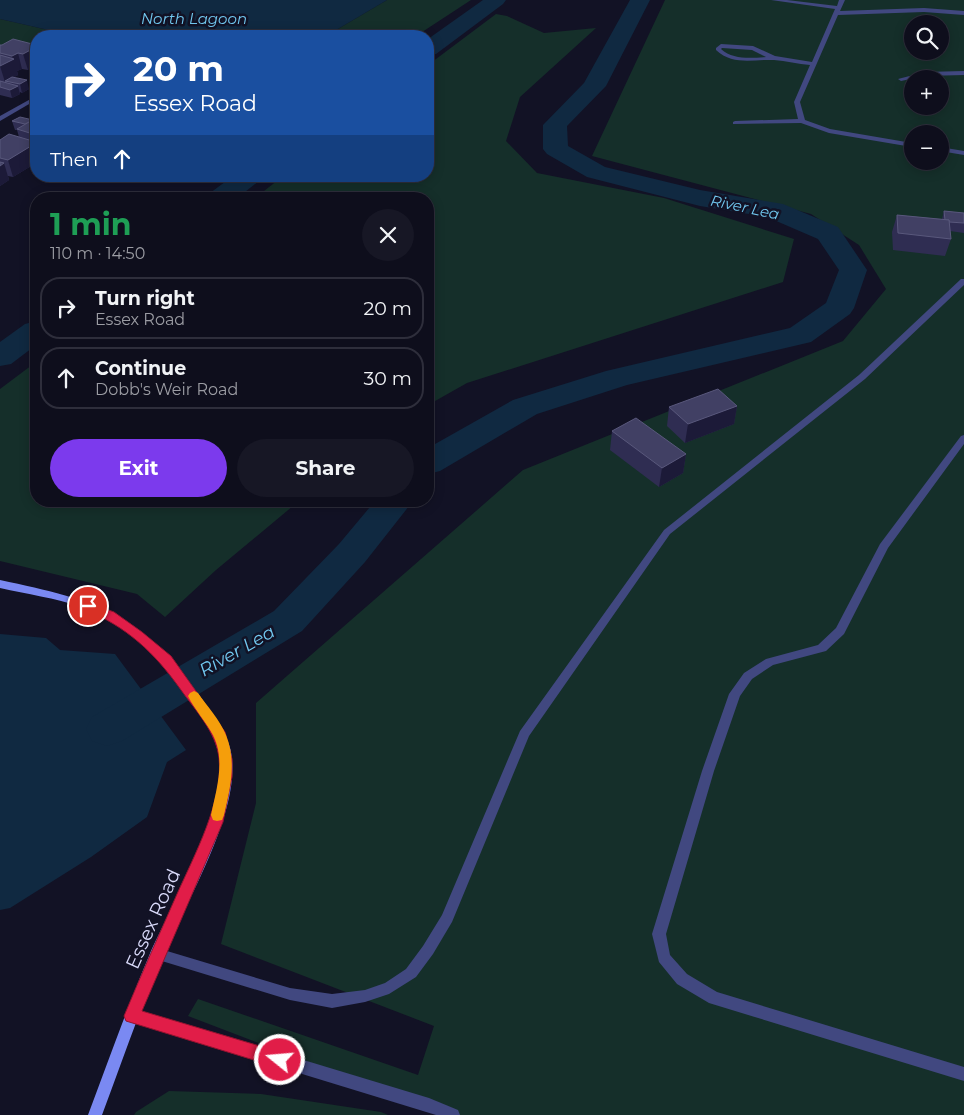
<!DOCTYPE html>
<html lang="en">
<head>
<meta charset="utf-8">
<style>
  body { margin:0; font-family:Montserrat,sans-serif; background:#171725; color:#f1f3f6; height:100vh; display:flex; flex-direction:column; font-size:19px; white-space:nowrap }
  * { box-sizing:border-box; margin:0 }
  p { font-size:16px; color:#9b9ca3 }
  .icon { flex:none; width:28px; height:28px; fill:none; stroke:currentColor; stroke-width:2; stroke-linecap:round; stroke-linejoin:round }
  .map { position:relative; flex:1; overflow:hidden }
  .details { position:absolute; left:30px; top:192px; width:404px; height:315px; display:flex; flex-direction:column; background:#0e0e1c; border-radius:20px; box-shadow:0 2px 12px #0003,0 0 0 1px #2e2e3b }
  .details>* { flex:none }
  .guide { position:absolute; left:30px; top:30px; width:404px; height:152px; border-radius:20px; box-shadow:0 2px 12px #0003,0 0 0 1px #2e2e3b; background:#1a4fa0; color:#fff; overflow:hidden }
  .fabs { position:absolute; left:904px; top:15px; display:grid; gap:10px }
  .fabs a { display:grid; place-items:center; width:45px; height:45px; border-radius:50%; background:#0e0e1c; box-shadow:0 2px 12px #0003,0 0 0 1px #2e2e3b; font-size:25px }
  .pin { position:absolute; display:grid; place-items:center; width:42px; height:42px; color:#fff; margin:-21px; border:2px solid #fff; border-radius:50%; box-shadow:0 1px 5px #0007 }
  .me { position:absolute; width:55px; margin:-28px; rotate:287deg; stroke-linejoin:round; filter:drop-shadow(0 0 4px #0008) }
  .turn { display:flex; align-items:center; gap:18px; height:105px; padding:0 20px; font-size:22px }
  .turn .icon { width:65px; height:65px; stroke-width:2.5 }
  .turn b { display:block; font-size:35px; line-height:42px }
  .then { display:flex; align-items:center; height:48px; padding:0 20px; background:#0003; gap:10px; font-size:19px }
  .round { display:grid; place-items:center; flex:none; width:52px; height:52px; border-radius:26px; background:#171725 }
  .head { display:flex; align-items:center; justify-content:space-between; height:85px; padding:0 20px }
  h1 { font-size:30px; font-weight:700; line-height:38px; color:#1e9e55 }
  .action { display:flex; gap:10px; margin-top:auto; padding:10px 20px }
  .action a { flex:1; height:58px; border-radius:30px; background:#7c3aed; color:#fff; font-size:20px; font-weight:700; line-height:58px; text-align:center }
  .action a+a { background:#171725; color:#f1f3f6 }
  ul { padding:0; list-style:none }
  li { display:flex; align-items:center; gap:15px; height:62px; margin:0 10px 8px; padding:0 10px; border:2px solid #2e2e3b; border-radius:20px }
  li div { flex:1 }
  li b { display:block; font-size:19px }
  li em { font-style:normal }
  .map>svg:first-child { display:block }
  .green { fill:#152f2a; fill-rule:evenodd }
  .water { fill:#102941 }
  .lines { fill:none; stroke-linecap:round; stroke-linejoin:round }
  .canal { fill:#102941; fill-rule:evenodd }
  .lane { fill:#414880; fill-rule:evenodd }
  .street { fill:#414880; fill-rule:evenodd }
  .secondary { fill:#7a89f2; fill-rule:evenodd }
  .wall { fill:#2f2d52 }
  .shaded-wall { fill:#1c1a38 }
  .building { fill:#414064; stroke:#59587c }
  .route { fill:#e11d48; stroke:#92132f }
  .slow { fill:#f59e0b }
  .labels { text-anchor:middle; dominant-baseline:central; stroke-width:5; stroke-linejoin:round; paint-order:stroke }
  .far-water-label { font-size:15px; font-style:italic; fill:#72c9f1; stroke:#121225 }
  .water-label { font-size:18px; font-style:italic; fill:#72c9f1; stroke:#121225 }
  .near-street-label { font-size:19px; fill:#dadbfb; stroke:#121225 }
</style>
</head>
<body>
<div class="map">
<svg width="964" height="1115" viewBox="0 0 964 1115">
  <rect width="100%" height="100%" fill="#121225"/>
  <g class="green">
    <path d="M 387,0 L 471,0 L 416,36 L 322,36 L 331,33 Z"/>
    <path d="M 665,0 L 964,0 L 964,1115 L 447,1115 L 188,1016 L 198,999 L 418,1075 L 434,1026 L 221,944 L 256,803 L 256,703 L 523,470 L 843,341 L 886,289 L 859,245 L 811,214 L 592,156 ZM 912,24 L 940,24 L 940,51 L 912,51 ZM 912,79 L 940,79 L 940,106 L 912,106 ZM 912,134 L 940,134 L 940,161 L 912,161 Z"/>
    <path d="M 496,14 L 507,16 L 544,33 L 596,28 L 520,97 L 506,141 L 537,173 L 664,198 L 794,239 L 783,282 L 467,383 L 428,405 L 428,199 L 254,199 L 283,176 L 428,176 L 428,65 Z"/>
    <path d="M 0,19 L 75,36 L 36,36 L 36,58 L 0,49 Z"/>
    <path d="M 36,362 L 36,501 L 299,501 L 216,570 L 165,617 L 137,594 L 0,561 L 0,389 Z"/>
    <path d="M 169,1091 L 261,1094 L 381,1112 L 388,1115 L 134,1115 L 136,1112 Z"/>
  </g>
  <g class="water">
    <path d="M 0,0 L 387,0 L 331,33 L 322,36 L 75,36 L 0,19 Z"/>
    <path d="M 0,634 L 46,638 L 60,650 L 115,654 L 186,750 L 167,762 L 147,817 L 91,857 L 10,908 L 0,910 Z"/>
  </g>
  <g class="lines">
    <g class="canal">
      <path d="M 483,0 L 506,0 L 503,4 L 436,54 L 428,55 L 428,39 Z"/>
      <path d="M 630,0 L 650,0 L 606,86 L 567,126 L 568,146 L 605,167 L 700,190 L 783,204 L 838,227 L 867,270 L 854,308 L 850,314 L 811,342 L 627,385 L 537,414 L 440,471 L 428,474 L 428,448 L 513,400 L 606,371 L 790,328 L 826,303 L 839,270 L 818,239 L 767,217 L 700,206 L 587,177 L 547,154 L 543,149 L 543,125 L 584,83 Z"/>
      <path d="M 233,176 L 263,176 L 259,181 L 236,199 L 206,199 L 210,193 Z"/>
      <path d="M 36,321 L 36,345 L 11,364 L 0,366 L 0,342 L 25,324 Z"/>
      <path d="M 375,501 L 413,501 L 365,562 L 302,631 L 122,741 L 107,746 L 92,741 L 86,729 L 92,717 L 274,611 L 339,544 Z"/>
    </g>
    <g class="lane">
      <path d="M 771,0 L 787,0 L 837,6 L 839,0 L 845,0 L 840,11 L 924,8 L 964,11 L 964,15 L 924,12 L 838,15 L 800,102 L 805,120 L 830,129 L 912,143 L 912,147 L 829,133 L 801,123 L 733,124 L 733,122 L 735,121 L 798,119 L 794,102 L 810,65 C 798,64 786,61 774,60 C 754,59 733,66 716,50 L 716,48 L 721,44 L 753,46 L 775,56 L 812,62 L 835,9 ZM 722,48 L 752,50 L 766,57 C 751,58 733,60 721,49 Z"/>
      <path d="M 964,71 L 964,75 L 925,76 L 901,81 L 898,79 L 925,72 Z"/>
      <path d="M 940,147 L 964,151 L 964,155 L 940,151 Z"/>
      <path d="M 961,279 L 964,279 L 964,285 L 865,379 L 670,534 L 529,736 L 452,922 L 433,954 L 416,977 L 389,994 L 365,1002 L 332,1008 L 290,1000 L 152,958 L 150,954 L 152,950 L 157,948 L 290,988 L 332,994 L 365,990 L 385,983 L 406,969 L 423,946 L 442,915 L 520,731 L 664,530 L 859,375 Z"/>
      <path d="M 964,435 L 964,444 L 888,548 L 844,634 L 826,651 L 773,665 L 752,679 L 740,696 L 714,771 L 666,934 L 670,955 L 687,974 L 717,992 L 964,1067 L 964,1081 L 709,1003 L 677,984 L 659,962 L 652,934 L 702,771 L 729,694 L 744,673 L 766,659 L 818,645 L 836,628 L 880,544 L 961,436 Z"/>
      <path d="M 132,1008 L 429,1098 L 458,1110 L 460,1115 L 436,1115 L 132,1022 L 127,1020 L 125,1015 L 127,1010 Z"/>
    </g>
    <path class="street" d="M 36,96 L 36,100 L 0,121 L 0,116 Z"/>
    <path class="secondary" d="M 0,580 C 98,601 141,612 201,698 C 213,716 230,736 232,758 C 238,817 186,902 163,956 C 140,1008 122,1062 102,1115 L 88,1115 C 108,1062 127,1008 149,956 C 173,901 225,818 220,758 C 218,737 203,718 191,701 C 163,660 129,625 81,607 C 55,598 27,594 0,588 Z"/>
  </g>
  <g class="wall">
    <path d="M 0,45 L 36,45 L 28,70 L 22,69 L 17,71 L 18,75 L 14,77 L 29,89 L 22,93 L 20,92 L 20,94 L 12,98 L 0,95 Z"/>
    <path d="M 36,118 L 36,163 L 13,177 L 8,176 L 9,180 L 0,186 L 0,140 L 19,137 L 17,130 L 15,130 L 12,121 L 33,120 Z"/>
    <path d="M 944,211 L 964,213 L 964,233 L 950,231 L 951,239 L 945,256 L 893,250 L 892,232 L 897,215 L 942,219 Z"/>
    <path d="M 737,406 L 734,424 L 685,443 L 667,426 L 669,407 Z"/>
    <path d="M 612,431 L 686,454 L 683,473 L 659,487 L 610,450 Z"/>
  </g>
  <g class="shaded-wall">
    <path d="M 36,47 L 36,65 L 28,70 L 23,54 Z"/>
    <path d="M 18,53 L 22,69 L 17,71 L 18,75 L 7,81 L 5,81 L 5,82 L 0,66 L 13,59 L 12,56 Z"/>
    <path d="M 27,80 L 29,89 L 22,93 L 20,84 Z"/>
    <path d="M 18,86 L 20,94 L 12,98 L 10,90 Z"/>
    <path d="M 36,143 L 36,163 L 13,177 L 8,160 Z"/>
    <path d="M 4,163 L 9,180 L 0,186 L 0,166 Z"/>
    <path d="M 737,406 L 734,424 L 685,443 L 688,424 Z"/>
    <path d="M 686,454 L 683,473 L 659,487 L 662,468 Z"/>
  </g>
  <g class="building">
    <path d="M 13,39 L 36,45 L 36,47 L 23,54 L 18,53 L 12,56 L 0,53 L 0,45 L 2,45 Z"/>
    <path d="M 0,55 L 14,59 L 0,66 Z"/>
    <path d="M 12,77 L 27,80 L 20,84 L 5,81 Z"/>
    <path d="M 0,81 L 18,86 L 10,90 L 0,87 Z"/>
    <path d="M 20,117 L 33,120 L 25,124 L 12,121 Z"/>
    <path d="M 36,118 L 36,135 L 17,129 Z"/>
    <path d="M 9,134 L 36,142 L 36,143 L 8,160 L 0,158 L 0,140 Z"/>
    <path d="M 0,162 L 4,163 L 0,166 Z"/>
    <path d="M 944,211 L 964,213 L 964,223 L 949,222 L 949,220 L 945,220 Z"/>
    <path d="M 897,215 L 949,220 L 951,239 L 898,233 Z"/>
    <path d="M 718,389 L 737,406 L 688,424 L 669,407 Z"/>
    <path d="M 636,418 L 686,454 L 662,468 L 612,431 Z"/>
  </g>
  <path class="route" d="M 88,602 L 114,612 L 142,632 L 171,656 L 225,732 L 232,759 L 232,777 L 223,822 L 142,1011 L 280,1052 L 286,1055 L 289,1060 L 286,1066 L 280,1068 L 126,1021 L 124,1016 C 141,975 159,935 177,894 C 194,856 224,800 219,758 C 216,732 196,711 181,690 C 154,652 127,627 84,609 L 82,606 L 84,603 Z"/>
  <path class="slow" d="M 194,691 L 198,693 C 207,706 220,720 226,735 C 237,762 230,789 224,815 L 222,820 L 217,821 L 213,820 L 211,815 C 216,791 226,760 213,735 C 206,722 195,710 188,696 L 190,693 Z"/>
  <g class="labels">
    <g class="far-water-label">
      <text x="194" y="18">North Lagoon</text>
      <text transform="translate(745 207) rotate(12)">River Lea</text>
    </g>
    <g class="water-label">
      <text transform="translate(237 651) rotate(-30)">River Lea</text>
    </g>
    <g class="near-street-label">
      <text transform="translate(153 919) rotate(-66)">Essex Road</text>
    </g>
  </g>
</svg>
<div class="fabs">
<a><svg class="icon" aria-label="search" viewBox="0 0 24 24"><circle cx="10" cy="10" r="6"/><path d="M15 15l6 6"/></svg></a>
<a>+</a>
<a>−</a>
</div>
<div class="pin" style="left:88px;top:606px;background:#d93025"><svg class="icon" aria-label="arrive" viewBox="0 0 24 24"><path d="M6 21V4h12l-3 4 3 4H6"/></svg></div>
<svg class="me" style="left:280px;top:1060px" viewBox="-20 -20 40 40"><circle r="17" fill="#e11d48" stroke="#fff" stroke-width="3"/><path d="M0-11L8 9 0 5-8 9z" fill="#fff"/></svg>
<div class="guide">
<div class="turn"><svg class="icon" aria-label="right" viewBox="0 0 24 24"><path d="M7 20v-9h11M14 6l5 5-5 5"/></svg><div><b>20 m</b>Essex Road</div></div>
<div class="then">Then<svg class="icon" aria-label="ahead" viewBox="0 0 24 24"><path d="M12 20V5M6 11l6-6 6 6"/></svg></div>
</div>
<section class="details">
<div class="head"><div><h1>1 min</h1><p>110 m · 14:50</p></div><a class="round"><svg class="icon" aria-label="close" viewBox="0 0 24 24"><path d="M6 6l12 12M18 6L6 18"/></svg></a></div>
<ul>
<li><svg class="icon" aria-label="right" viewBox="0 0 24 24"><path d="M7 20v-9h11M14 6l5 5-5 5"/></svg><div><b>Turn right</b><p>Essex Road</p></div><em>20 m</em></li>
<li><svg class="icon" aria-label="ahead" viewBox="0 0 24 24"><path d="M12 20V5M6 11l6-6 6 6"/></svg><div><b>Continue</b><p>Dobb's Weir Road</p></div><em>30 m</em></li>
</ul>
<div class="action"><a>Exit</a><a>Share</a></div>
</section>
</div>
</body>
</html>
